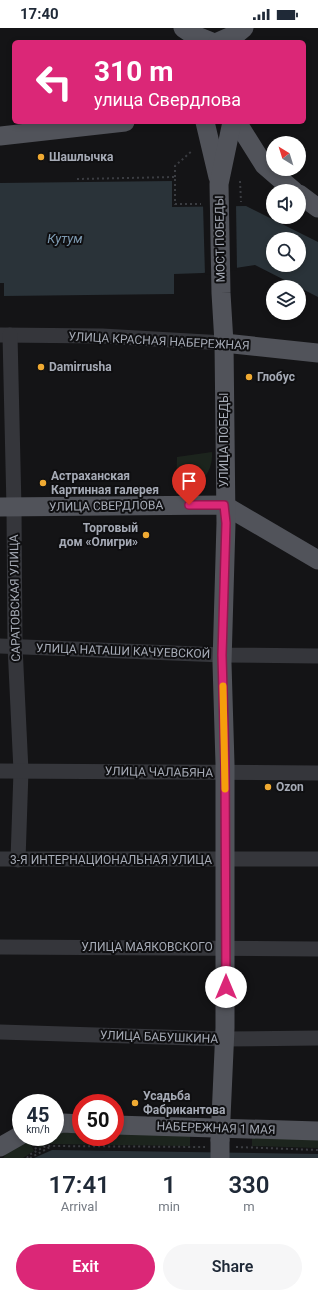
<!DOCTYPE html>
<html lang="en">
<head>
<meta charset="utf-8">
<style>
  body { margin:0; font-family:Roboto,sans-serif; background:#f6f6f7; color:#1f2937; height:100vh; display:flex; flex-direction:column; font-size:15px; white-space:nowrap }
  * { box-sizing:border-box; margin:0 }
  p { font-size:13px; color:#747a83 }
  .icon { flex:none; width:22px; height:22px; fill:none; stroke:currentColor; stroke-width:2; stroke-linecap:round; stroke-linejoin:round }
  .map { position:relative; height:1130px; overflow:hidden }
  .panel { display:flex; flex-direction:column; background:#fff; flex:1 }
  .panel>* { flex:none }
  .hud { position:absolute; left:12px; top:12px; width:294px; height:84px; border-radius:6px; box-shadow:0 2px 6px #0003; background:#db2777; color:#fff; overflow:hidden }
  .needle { width:26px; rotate:322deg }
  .buttons { position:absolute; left:266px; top:108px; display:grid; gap:8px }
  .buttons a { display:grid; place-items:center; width:40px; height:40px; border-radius:50%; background:#fff; box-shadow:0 2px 6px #0003; font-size:20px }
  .speed { position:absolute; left:12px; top:1066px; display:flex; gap:8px; font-size:20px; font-weight:700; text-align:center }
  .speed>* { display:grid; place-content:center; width:52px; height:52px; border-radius:50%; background:#fff; box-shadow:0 2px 6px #0003; line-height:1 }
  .speed small { font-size:10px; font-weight:400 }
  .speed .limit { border:6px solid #d22; background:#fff; color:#111 }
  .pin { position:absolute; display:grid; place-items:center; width:34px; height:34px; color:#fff; margin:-41px -17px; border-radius:50% 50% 50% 0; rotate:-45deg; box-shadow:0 0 4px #0007 }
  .pin .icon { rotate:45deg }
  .me { position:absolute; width:44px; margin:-22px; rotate:0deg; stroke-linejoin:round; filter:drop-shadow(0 0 3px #0008) }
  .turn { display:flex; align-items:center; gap:14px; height:84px; padding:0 16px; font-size:18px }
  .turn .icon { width:52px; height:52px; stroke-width:2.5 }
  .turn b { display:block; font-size:28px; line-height:34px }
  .eta { display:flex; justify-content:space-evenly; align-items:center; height:68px; text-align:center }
  .eta b { font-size:24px; font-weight:600; line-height:28px }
  .cta { display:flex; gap:8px; margin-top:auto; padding:8px 16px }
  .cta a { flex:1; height:46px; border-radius:24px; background:#db2777; color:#fff; font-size:16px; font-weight:600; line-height:46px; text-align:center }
  .cta a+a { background:#f6f6f7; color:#1f2937 }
  .status { display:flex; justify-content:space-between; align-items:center; height:28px; padding:0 20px; background:#fff; direction:ltr }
  .status svg { height:11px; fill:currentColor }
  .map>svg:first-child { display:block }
  .green { fill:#1c241d }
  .water { fill:#2a3339; fill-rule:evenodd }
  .pier { fill:#141416 }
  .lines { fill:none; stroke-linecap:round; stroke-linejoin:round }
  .path { stroke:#3b3d42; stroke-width:2; stroke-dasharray:2 3; stroke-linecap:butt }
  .minor { stroke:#35363b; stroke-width:15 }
  .major { stroke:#51535a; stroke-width:19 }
  .major-bridge { stroke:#51535a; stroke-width:19 }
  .route-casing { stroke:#8e194d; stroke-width:10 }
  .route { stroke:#db2777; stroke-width:7 }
  .slow { stroke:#f59e0b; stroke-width:7 }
  .poi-dot { fill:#f0aa32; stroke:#0f0f11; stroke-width:1.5 }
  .labels { text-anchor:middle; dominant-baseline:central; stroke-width:4; stroke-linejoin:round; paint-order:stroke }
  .poi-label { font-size:12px; font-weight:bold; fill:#a6abb6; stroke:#0f0f11; text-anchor:start }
  .street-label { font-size:12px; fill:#a6abb6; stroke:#0f0f11 }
  .water-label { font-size:13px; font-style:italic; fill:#7d9ab1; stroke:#0f0f11 }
</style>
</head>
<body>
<div class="status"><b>17:40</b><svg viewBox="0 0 49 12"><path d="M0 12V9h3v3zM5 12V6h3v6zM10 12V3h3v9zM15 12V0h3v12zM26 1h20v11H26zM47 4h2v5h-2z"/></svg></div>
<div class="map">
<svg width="318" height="1130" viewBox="0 0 318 1130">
  <rect width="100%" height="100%" fill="#141416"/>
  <g class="green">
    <path d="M 212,424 C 213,449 197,458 176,466 L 177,429 Z"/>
    <path d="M 55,1104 L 81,1105 L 81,1109 L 115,1109 L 115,1105 L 190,1106 L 190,1118 L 47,1116 L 39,1120 L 34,1109 L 55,1109 Z"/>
    <path d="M 252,1108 L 318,1109 L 318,1120 L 252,1118 Z"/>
    <path d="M 28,1111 L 34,1123 L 23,1130 L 3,1130 L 10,1122 Z"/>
  </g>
  <g class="water">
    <path d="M 172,153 L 172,179 L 246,178 L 318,214 L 318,269 L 255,237 L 203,245 L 174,246 L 174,266 L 4,268 L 4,255 L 0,255 L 0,155 ZM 273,211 L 299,211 L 299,237 L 273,237 Z"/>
    <path d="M 52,1122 L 318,1126 L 318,1130 L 34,1130 Z"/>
  </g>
  <path class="pier" d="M 203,176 L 236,176 L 237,242 L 205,247 Z"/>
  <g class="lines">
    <g class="path">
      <path d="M 175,149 L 175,138 L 193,122"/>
      <path d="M 77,151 L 175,149 L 175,176 L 201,176"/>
      <path d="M 240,153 L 241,174"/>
      <path d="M 33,1115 L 37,1123"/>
      <path d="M 236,1119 L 318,1122"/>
      <path d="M 27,1130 L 29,1127 L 46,1118 L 205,1119"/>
      <path d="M 30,1130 L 52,1118"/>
    </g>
    <g class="minor">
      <path d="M 1,307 L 102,308 L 224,315"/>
      <path d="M 10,307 L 14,480 L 15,618 L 21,743 L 18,832"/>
      <path d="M 0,618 L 222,627 L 318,628"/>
      <path d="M 0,743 L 318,745"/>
      <path d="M 0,831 L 318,831"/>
      <path d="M 0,919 L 318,921"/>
      <path d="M 0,1004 L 225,1011 L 318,1010"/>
    </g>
    <g class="major">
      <path d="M 183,0 L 192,6 L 212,14"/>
      <path d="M 218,14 L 238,5 L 244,0"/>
      <path d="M 205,94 L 218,149"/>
      <path d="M 237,94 L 264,137 L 294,163"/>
      <path d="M 0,108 L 125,94"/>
      <path d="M 299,166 L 318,180"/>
      <path d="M 224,315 L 318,325"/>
      <path d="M 0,479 L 224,477 L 318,532"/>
      <path d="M 55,1097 L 63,1095 L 81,1096"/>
      <path d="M 115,1097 L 318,1103"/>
      <path d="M 220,1112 L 225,1000 L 225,736 L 222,635 L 226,495 L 224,315 L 221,265 L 219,156 L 232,94"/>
      <path d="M 0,1119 L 21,1107"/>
    </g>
    <path class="major-bridge" d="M 220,1130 L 220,1112"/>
  </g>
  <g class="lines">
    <g class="route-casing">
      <path id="route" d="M 189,477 L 224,477 L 226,495 L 222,627 L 225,736 L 226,959"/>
    </g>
    <use href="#route" class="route"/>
    <path class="slow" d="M 223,658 L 225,761"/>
  </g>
  <g class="poi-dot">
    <circle cx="41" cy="129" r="4"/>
    <circle cx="41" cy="339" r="4"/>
    <circle cx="249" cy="349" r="4"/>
    <circle cx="43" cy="455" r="4"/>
    <circle cx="146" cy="507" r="4"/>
    <circle cx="268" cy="759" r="4"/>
    <circle cx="135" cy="1075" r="4"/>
  </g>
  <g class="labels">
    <g class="poi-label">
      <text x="49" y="129">Шашлычка</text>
      <text x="49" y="339">Damirrusha</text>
      <text x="257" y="349">Глобус</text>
      <text x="51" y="448">Астраханская<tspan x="51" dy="14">Картинная галерея</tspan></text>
      <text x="138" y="500" text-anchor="end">Торговый<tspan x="138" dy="14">дом «Олигри»</tspan></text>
      <text x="276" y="759">Ozon</text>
      <text x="143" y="1068">Усадьба<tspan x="143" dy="14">Фабрикантова</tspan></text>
    </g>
    <g class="street-label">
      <text transform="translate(220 211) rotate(-91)">МОСТ ПОБЕДЫ</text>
      <text transform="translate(159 313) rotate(3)">УЛИЦА КРАСНАЯ НАБЕРЕЖНАЯ</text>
      <text transform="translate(224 412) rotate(-90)">УЛИЦА ПОБЕДЫ</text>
      <text transform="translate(106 478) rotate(-1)">УЛИЦА СВЕРДЛОВА</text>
      <text transform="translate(15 570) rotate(-91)">САРАТОВСКАЯ УЛИЦА</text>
      <text transform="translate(123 623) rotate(2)">УЛИЦА НАТАШИ КАЧУЕВСКОЙ</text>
      <text transform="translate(159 744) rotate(1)">УЛИЦА ЧАЛАБЯНА</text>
      <text x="111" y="832">3-Я ИНТЕРНАЦИОНАЛЬНАЯ УЛИЦА</text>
      <text x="147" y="919">УЛИЦА МАЯКОВСКОГО</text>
      <text transform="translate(159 1009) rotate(2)">УЛИЦА БАБУШКИНА</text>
      <text transform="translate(216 1100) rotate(2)">НАБЕРЕЖНАЯ 1 МАЯ</text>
    </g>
    <g class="water-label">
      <text x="65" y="210">Кутум</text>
    </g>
  </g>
</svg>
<div class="buttons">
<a><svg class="needle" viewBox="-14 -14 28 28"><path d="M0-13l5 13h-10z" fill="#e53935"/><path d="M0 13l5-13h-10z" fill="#747a83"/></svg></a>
<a><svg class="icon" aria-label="sound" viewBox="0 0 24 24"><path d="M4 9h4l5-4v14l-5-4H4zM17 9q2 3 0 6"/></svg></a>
<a><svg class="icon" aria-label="search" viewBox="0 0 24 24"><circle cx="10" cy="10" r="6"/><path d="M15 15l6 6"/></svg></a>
<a><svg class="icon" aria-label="layers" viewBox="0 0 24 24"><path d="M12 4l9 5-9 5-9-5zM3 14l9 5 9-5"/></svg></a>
</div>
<div class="speed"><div>45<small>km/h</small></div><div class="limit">50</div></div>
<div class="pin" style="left:189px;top:477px;background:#d93025"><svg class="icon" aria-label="arrive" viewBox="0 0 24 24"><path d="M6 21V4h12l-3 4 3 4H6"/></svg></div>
<svg class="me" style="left:226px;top:959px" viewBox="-20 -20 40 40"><circle r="19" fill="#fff"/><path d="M0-13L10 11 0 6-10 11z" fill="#db2777"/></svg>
<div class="hud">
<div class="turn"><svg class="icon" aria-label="left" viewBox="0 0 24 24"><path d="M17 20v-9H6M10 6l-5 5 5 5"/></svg><div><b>310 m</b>улица Свердлова</div></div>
</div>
</div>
<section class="panel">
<div class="eta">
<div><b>17:41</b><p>Arrival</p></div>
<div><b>1</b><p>min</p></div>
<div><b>330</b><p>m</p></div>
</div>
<div class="cta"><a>Exit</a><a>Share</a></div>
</section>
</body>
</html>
